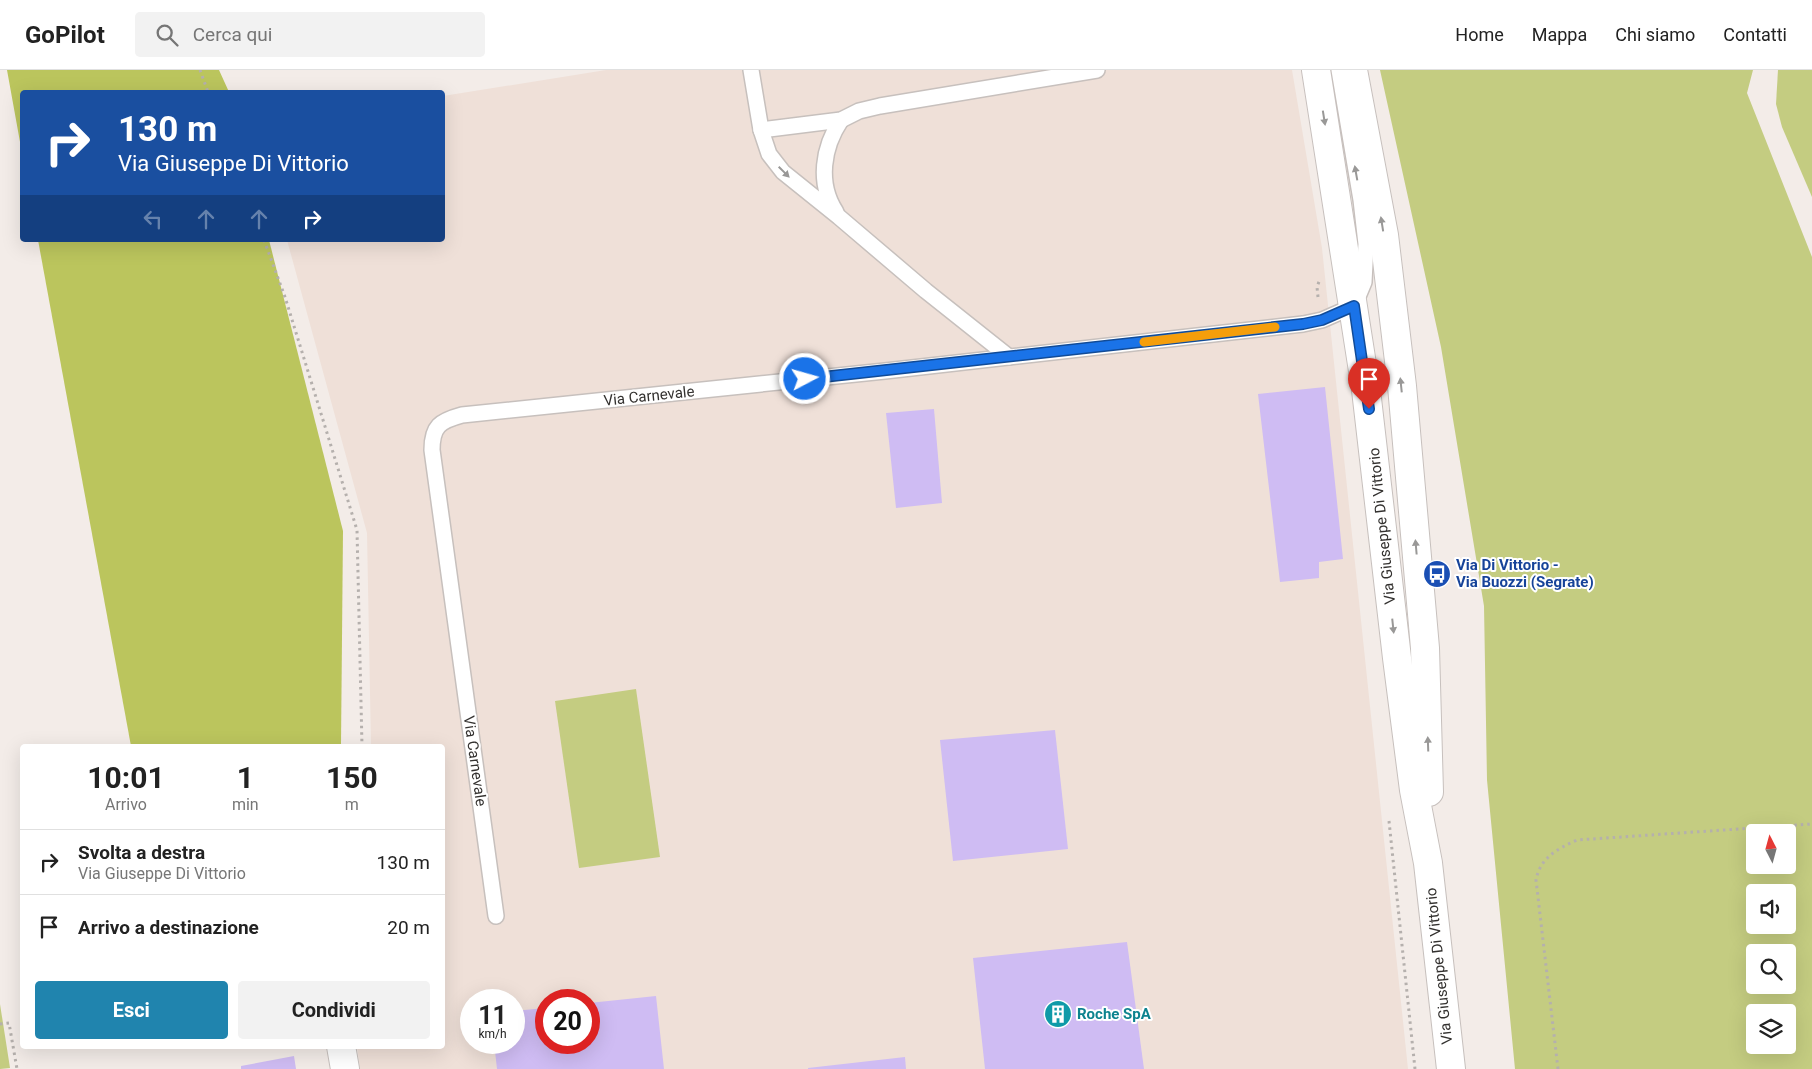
<!DOCTYPE html>
<html lang="it">
<head>
<meta charset="utf-8">
<style>
  body { margin:0; font-family:Roboto,sans-serif; background:#f2f2f2; color:#222; height:100vh; display:flex; flex-direction:column; font-size:19px; white-space:nowrap }
  * { box-sizing:border-box; margin:0 }
  p { font-size:16px; color:#767676 }
  .icon { flex:none; width:28px; height:28px; fill:none; stroke:currentColor; stroke-width:2; stroke-linecap:round; stroke-linejoin:round }
  .map { position:relative; flex:1; overflow:hidden }
  .drawer { position:absolute; left:20px; top:674px; width:425px; height:305px; display:flex; flex-direction:column; background:#fff; border-radius:5px; box-shadow:0 5px 20px #0002 }
  .drawer>* { flex:none }
  .top-card { position:absolute; left:20px; top:20px; width:425px; height:152px; border-radius:5px; box-shadow:0 5px 20px #0002; background:#1a4fa0; color:#fff; overflow:hidden }
  .needle { width:32px; rotate:354deg }
  .buttons { position:absolute; left:1746px; top:754px; display:grid; gap:10px }
  .buttons a { display:grid; place-items:center; width:50px; height:50px; border-radius:5px; background:#fff; box-shadow:0 5px 20px #0002; font-size:25px }
  .speed { position:absolute; left:460px; top:919px; display:flex; gap:10px; font-size:25px; font-weight:700; text-align:center }
  .speed>* { display:grid; place-content:center; width:65px; height:65px; border-radius:50%; background:#fff; box-shadow:0 5px 20px #0002; line-height:1 }
  .speed small { font-size:12px; font-weight:400 }
  .speed .limit { border:8px solid #d22; background:#fff; color:#111 }
  .pin { position:absolute; display:grid; place-items:center; width:42px; height:42px; color:#fff; margin:-51px -21px; border-radius:50% 50% 50% 0; rotate:-45deg; box-shadow:0 0 5px #0007 }
  .pin .icon { rotate:45deg }
  .me { position:absolute; width:55px; margin:-28px; rotate:84deg; stroke-linejoin:round; filter:drop-shadow(0 0 4px #0008) }
  .turn { display:flex; align-items:center; gap:18px; height:105px; padding:0 15px; font-size:22px }
  .turn .icon { width:65px; height:65px; stroke-width:2.5 }
  .turn b { display:block; font-size:35px; line-height:42px }
  .lanes { display:flex; align-items:center; height:48px; padding:0 15px; background:#0003; justify-content:center; gap:25px; direction:ltr }
  .lanes .off { opacity:.35 }
  .eta { display:flex; justify-content:space-evenly; align-items:center; height:85px; text-align:center }
  .eta b { font-size:30px; font-weight:700; line-height:35px }
  .action { display:flex; gap:10px; margin-top:auto; padding:10px 15px }
  .action a { flex:1; height:58px; border-radius:5px; background:#2084ae; color:#fff; font-size:20px; font-weight:700; line-height:58px; text-align:center }
  .action a+a { background:#f2f2f2; color:#222 }
  ul { padding:0; list-style:none }
  li { display:flex; align-items:center; gap:15px; height:65px; padding:0 15px; border-top:1px solid #e0e0e0 }
  li div { flex:1 }
  li b { display:block; font-size:19px }
  li em { font-style:normal }
  header { display:flex; align-items:center; gap:30px; box-sizing:border-box; height:70px; padding:0 25px; background:#fff; border-bottom:1px solid #e0e0e0 }
  header strong { font-size:24px }
  nav { display:flex; gap:28px; margin-inline-start:auto; font-size:18px }
  .search { width:350px; height:45px; background:#f2f2f2; display:flex; align-items:center; gap:12px; box-sizing:border-box; padding:0 18px; border-radius:5px; color:#767676; font-size:19px }
  .map>svg:first-child { display:block }
  .built { fill:#efe0d8; fill-rule:evenodd }
  .green { fill:#c4cc81; fill-rule:evenodd }
  .forest { fill:#bbc55d }
  .building { fill:#cfbcf3 }
  .lines { fill:none; stroke-linecap:round; stroke-linejoin:round }
  .service-casing { stroke:#c7c0bd; stroke-width:18 }
  .minor-casing { stroke:#c7c0bd; stroke-width:30 }
  .secondary-casing { stroke:#c7c0bd; stroke-width:30 }
  .path { stroke:#b5b0ad; stroke-width:3; stroke-dasharray:2.5 4; stroke-linecap:butt }
  .service { stroke:#fff; stroke-width:15 }
  .minor { stroke:#fff; stroke-width:28 }
  .secondary { stroke:#fff; stroke-width:28 }
  .oneway { fill:#999897 }
  .route-casing { stroke:#114b97; stroke-width:12 }
  .route { stroke:#1a73e8; stroke-width:9 }
  .slow { stroke:#f59e0b; stroke-width:9 }
  .labels { text-anchor:middle; dominant-baseline:central; stroke-width:4; stroke-linejoin:round; paint-order:stroke }
  .street-label { font-size:15px; fill:#33312f; stroke:#fff }
  .transit-label { font-size:15px; font-weight:bold; fill:#164399; stroke:#fff; text-anchor:start }
  .culture-label { font-size:15px; font-weight:bold; fill:#0d838f; stroke:#fff; text-anchor:start }
</style>
</head>
<body>
<header>
<strong>GoPilot</strong>
<div class="search"><svg class="icon" aria-label="search" viewBox="0 0 24 24"><circle cx="10" cy="10" r="6"/><path d="M15 15l6 6"/></svg>Cerca qui</div>
<nav><a>Home</a><a>Mappa</a><a>Chi siamo</a><a>Contatti</a></nav>
</header>
<div class="map">
<svg width="1812" height="999" viewBox="0 0 1812 999">
  <rect width="100%" height="100%" fill="#f3ece8"/>
  <path class="built" d="M 606,0 L 1292,0 L 1322,178 L 1408,999 L 360,999 L 357,976 L 442,976 L 442,676 L 371,676 L 367,463 L 287,170 L 442,170 L 443,26 ZM 471,930 L 514,930 L 514,972 L 471,972 ZM 546,930 L 589,930 L 589,972 L 546,972 Z"/>
  <g class="green">
    <path d="M 1380,0 L 1753,0 L 1747,23 L 1812,187 L 1812,999 L 1515,999 L 1487,710 L 1484,536 L 1441,277 ZM 1755,762 L 1788,762 L 1788,795 L 1755,795 ZM 1755,822 L 1788,822 L 1788,855 L 1755,855 ZM 1755,882 L 1788,882 L 1788,915 L 1755,915 ZM 1755,942 L 1788,942 L 1788,975 L 1755,975 Z"/>
    <path d="M 1778,0 L 1812,0 L 1812,127 L 1782,57 L 1776,34 Z"/>
    <path d="M 636,619 L 660,787 L 579,798 L 555,631 Z"/>
    <path d="M 0,934 L 10,998 L 0,999 Z"/>
  </g>
  <g class="forest">
    <path d="M 7,0 L 219,0 L 229,22 L 22,22 L 22,83 Z"/>
    <path d="M 38,170 L 269,170 L 343,461 L 341,674 L 326,676 L 131,676 Z"/>
  </g>
  <g class="building">
    <path d="M 1325,317 L 1343,489 L 1319,492 L 1319,508 L 1280,512 L 1258,324 Z"/>
    <path d="M 934,339 L 942,433 L 896,438 L 886,343 Z"/>
    <path d="M 1055,660 L 1068,779 L 953,791 L 940,670 Z"/>
    <path d="M 1127,872 L 1144,999 L 985,999 L 973,888 Z"/>
    <path d="M 656,926 L 664,999 L 497,999 L 494,972 L 514,972 L 514,941 L 546,938 L 546,972 L 589,972 L 589,933 Z"/>
    <path d="M 294,986 L 296,999 L 241,999 L 241,996 Z"/>
    <path d="M 905,987 L 906,999 L 808,999 L 808,998 Z"/>
  </g>
  <g class="lines">
    <g class="service-casing">
      <g id="service">
        <path d="M 751,0 L 761,60 L 769,84 L 783,102 L 839,147 L 926,221 L 1009,287"/>
        <path d="M 761,60 L 841,50 L 859,41 L 880,36 L 1097,0"/>
        <path d="M 836,142 C 817,113 823,77 841,50"/>
        <path d="M 496,846 L 432,380 C 432,356 440,351 462,345 L 885,301 L 1303,254 L 1322,250 L 1354,236 L 1364,212 L 1366,174 L 1361,130 L 1339,0"/>
      </g>
    </g>
    <g class="minor-casing">
      <path id="minor" d="M 341,976 L 345,999"/>
    </g>
    <g class="secondary-casing">
      <g id="secondary">
        <path d="M 1316,0 L 1366,320 L 1397,588 L 1414,720 L 1428,793 L 1451,999"/>
        <path d="M 1353,0 L 1384,165 L 1402,316 L 1425,578 L 1429,722"/>
      </g>
    </g>
    <g class="path">
      <path d="M 200,0 L 208,22"/>
      <path d="M 264,170 L 285,227 L 357,460 L 362,676"/>
      <path d="M 1318,227 L 1317,217 L 1320,209"/>
      <path d="M 1389,751 L 1415,999"/>
      <path d="M 0,954 L 9,953 L 17,999"/>
      <path d="M 1558,999 L 1536,810 C 1540,788 1557,779 1577,770 L 1812,754"/>
    </g>
    <use href="#service" class="service"/>
    <use href="#minor" class="minor"/>
    <use href="#secondary" class="secondary"/>
  </g>
  <defs><path id="oneway-solid" d="M-6-.8H1V-3.2L6.5 0L1 3.2V.8H-6Z" transform="scale(1.25)"/></defs>
  <g class="oneway">
    <use href="#oneway-solid" transform="translate(1324 48) rotate(81)"/>
    <use href="#oneway-solid" transform="translate(784 102) rotate(45)"/>
    <use href="#oneway-solid" transform="translate(1356 103) rotate(-100)"/>
    <use href="#oneway-solid" transform="translate(1382 154) rotate(-99)"/>
    <use href="#oneway-solid" transform="translate(1401 315) rotate(-96)"/>
    <use href="#oneway-solid" transform="translate(1416 477) rotate(-95)"/>
    <use href="#oneway-solid" transform="translate(1393 556) rotate(84)"/>
    <use href="#oneway-solid" transform="translate(1428 674) rotate(-92)"/>
  </g>
  <g class="lines">
    <g class="route-casing">
      <path id="route" d="M 805,309 L 1303,254 L 1322,250 L 1354,236 L 1369,339"/>
    </g>
    <use href="#route" class="route"/>
    <path class="slow" d="M 1144,272 L 1275,257"/>
  </g>
  <defs>
    <g id="bus-disc" transform="scale(1.4375)"><circle r="9.5" fill="#1a4fb4" stroke="#fff"/><path d="M-5-6H5V4H4V6H2V4H-2V6H-4V4H-5ZM-3.5-4V0h7V-4ZM-3.5 1.2v1.5H-2V1.2ZM2 1.2v1.5H3.5V1.2Z" fill="#fff"/></g>
    <g id="building-disc" transform="scale(1.4375)"><circle r="9.5" fill="#0f9aa8" stroke="#fff"/><path d="M-4-6H4V6H1V3H-1V6H-4ZM-2.5-4.3h1.7v1.8h-1.7ZM.8-4.3h1.7v1.8H.8ZM-2.5-1h1.7V.8h-1.7ZM.8-1h1.7V.8H.8Z" fill="#fff"/></g>
  </defs>
  <g fill-rule="evenodd">
    <use href="#bus-disc" x="1437" y="504"/>
    <use href="#building-disc" x="1058" y="944"/>
  </g>
  <g class="labels">
    <g class="street-label">
      <text transform="translate(649 326) rotate(-6)">Via Carnevale</text>
      <text transform="translate(1382 456) rotate(-96)">Via Giuseppe Di Vittorio</text>
      <text transform="translate(475 691) rotate(82)">Via Carnevale</text>
      <text transform="translate(1439 896) rotate(-96)">Via Giuseppe Di Vittorio</text>
    </g>
    <g class="transit-label">
      <text x="1456" y="495">Via Di Vittorio -<tspan x="1456" dy="17">Via Buozzi (Segrate)</tspan></text>
    </g>
    <g class="culture-label">
      <text x="1077" y="944">Roche SpA</text>
    </g>
  </g>
</svg>
<div class="buttons">
<a><svg class="needle" viewBox="-14 -14 28 28"><path d="M0-13l5 13h-10z" fill="#e53935"/><path d="M0 13l5-13h-10z" fill="#767676"/></svg></a>
<a><svg class="icon" aria-label="sound" viewBox="0 0 24 24"><path d="M4 9h4l5-4v14l-5-4H4zM17 9q2 3 0 6"/></svg></a>
<a><svg class="icon" aria-label="search" viewBox="0 0 24 24"><circle cx="10" cy="10" r="6"/><path d="M15 15l6 6"/></svg></a>
<a><svg class="icon" aria-label="layers" viewBox="0 0 24 24"><path d="M12 4l9 5-9 5-9-5zM3 14l9 5 9-5"/></svg></a>
</div>
<div class="speed"><div>11<small>km/h</small></div><div class="limit">20</div></div>
<div class="pin" style="left:1369px;top:339px;background:#d93025"><svg class="icon" aria-label="arrive" viewBox="0 0 24 24"><path d="M6 21V4h12l-3 4 3 4H6"/></svg></div>
<svg class="me" style="left:805px;top:309px" viewBox="-20 -20 40 40"><circle r="17" fill="#1a73e8" stroke="#fff" stroke-width="3"/><path d="M0-11L8 9 0 5-8 9z" fill="#fff"/></svg>
<div class="top-card">
<div class="turn"><svg class="icon" aria-label="right" viewBox="0 0 24 24"><path d="M7 20v-9h11M14 6l5 5-5 5"/></svg><div><b>130 m</b>Via Giuseppe Di Vittorio</div></div>
<div class="lanes"><svg class="icon off" aria-label="left" viewBox="0 0 24 24"><path d="M17 20v-9H6M10 6l-5 5 5 5"/></svg><svg class="icon off" aria-label="ahead" viewBox="0 0 24 24"><path d="M12 20V5M6 11l6-6 6 6"/></svg><svg class="icon off" aria-label="ahead" viewBox="0 0 24 24"><path d="M12 20V5M6 11l6-6 6 6"/></svg><svg class="icon" aria-label="right" viewBox="0 0 24 24"><path d="M7 20v-9h11M14 6l5 5-5 5"/></svg></div>
</div>
<section class="drawer">
<div class="eta">
<div><b>10:01</b><p>Arrivo</p></div>
<div><b>1</b><p>min</p></div>
<div><b>150</b><p>m</p></div>
</div>
<ul>
<li><svg class="icon" aria-label="right" viewBox="0 0 24 24"><path d="M7 20v-9h11M14 6l5 5-5 5"/></svg><div><b>Svolta a destra</b><p>Via Giuseppe Di Vittorio</p></div><em>130 m</em></li>
<li><svg class="icon" aria-label="arrive" viewBox="0 0 24 24"><path d="M6 21V4h12l-3 4 3 4H6"/></svg><div><b>Arrivo a destinazione</b></div><em>20 m</em></li>
</ul>
<div class="action"><a>Esci</a><a>Condividi</a></div>
</section>
</div>
</body>
</html>
